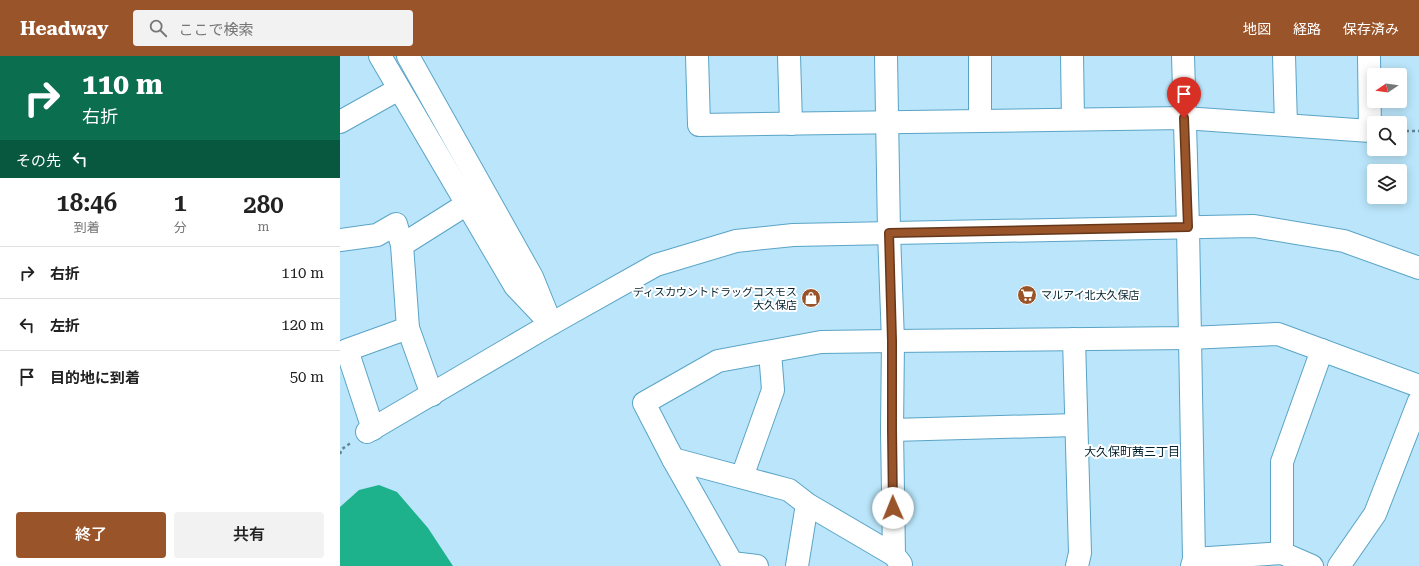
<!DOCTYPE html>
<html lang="ja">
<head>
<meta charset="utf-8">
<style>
  body { margin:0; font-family:"Roboto Serif","Noto Sans JP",serif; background:#f2f2f2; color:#222; height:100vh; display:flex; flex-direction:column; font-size:15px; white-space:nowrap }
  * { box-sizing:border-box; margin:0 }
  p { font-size:13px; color:#767676 }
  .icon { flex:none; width:22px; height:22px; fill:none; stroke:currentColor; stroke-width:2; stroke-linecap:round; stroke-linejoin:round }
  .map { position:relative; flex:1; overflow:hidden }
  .drawer { display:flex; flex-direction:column; background:#fff; width:340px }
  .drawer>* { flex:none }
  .hud { background:#0b6e4f; color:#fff; overflow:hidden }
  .needle { width:26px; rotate:257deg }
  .fabs { position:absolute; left:1027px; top:12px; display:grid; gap:8px }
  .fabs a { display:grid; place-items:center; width:40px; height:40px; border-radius:4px; background:#fff; box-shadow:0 2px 10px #0003; font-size:20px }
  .pin { position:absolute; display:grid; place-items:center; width:34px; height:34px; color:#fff; margin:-41px -17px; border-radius:50% 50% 50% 0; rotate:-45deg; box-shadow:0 0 4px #0007 }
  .pin .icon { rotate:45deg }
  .me { position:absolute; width:44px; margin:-22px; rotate:359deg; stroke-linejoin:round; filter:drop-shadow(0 0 3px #0008) }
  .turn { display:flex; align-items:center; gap:14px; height:84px; padding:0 16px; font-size:18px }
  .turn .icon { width:52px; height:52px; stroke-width:2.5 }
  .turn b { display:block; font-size:28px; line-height:34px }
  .then { display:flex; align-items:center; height:38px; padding:0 16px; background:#0003; gap:8px; font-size:15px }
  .eta { display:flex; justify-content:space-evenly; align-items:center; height:68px; text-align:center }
  .eta b { font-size:24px; font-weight:600; line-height:28px }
  .action { display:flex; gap:8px; margin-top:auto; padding:8px 16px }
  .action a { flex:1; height:46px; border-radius:4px; background:#9a542a; color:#fff; font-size:16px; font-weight:600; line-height:46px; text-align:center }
  .action a+a { background:#f2f2f2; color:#222 }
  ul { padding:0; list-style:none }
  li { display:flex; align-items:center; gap:12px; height:52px; padding:0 16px; border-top:1px solid #e0e0e0 }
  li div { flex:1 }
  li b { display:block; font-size:15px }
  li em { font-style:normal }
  header { display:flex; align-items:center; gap:24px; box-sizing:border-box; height:56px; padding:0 20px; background:#9a542a; color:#fff }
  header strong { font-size:19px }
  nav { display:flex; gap:22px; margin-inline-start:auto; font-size:14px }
  .search { width:280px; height:36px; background:#f2f2f2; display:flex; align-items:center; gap:10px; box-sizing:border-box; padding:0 14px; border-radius:4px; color:#767676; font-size:15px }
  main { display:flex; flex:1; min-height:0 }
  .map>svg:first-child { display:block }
  .water { fill:#1eb28c }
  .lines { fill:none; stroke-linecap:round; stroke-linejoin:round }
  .minor-casing { stroke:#5aa4c6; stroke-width:24 }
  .path { stroke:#618697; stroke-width:2.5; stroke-dasharray:3 3; stroke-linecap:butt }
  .minor { stroke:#fff; stroke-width:22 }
  .route-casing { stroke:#64371b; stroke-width:10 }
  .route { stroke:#9a542a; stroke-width:7 }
  .labels { text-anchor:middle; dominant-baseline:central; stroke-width:4; stroke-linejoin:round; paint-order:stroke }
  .poi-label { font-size:11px; fill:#01202d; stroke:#fff; text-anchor:end }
  .neighbourhood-label { font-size:12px; fill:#01202d; stroke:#fff }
</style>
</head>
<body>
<header>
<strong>Headway</strong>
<div class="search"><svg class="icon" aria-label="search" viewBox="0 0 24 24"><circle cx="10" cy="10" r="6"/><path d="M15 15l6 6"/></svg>ここで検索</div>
<nav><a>地図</a><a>経路</a><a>保存済み</a></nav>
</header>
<main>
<section class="drawer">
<div class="hud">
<div class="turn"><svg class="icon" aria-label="right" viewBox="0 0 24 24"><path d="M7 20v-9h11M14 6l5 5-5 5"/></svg><div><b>110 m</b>右折</div></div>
<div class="then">その先<svg class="icon" aria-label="left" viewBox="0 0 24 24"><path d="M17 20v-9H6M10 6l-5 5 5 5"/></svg></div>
</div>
<div class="eta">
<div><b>18:46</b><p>到着</p></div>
<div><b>1</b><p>分</p></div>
<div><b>280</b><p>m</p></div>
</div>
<ul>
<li><svg class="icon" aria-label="right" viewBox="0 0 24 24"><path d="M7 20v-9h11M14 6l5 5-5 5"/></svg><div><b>右折</b></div><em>110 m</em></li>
<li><svg class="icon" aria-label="left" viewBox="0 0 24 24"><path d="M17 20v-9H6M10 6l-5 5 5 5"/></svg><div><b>左折</b></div><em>120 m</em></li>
<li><svg class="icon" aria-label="arrive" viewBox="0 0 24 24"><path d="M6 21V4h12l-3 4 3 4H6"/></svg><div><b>目的地に到着</b></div><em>50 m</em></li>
</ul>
<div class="action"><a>終了</a><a>共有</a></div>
</section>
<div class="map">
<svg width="1079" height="510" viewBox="0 0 1079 510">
  <rect width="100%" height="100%" fill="#bae5fa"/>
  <path class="water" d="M 39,429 L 57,436 L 88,472 L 113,510 L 0,510 L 0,451 L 19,434 Z"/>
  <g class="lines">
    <g class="minor-casing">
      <g id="minor">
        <path d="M 40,0 L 175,230 L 211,268"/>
        <path d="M 68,0 L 192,221 L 207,258"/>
        <path d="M 357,0 L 359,69 L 844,62 L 1030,75 L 1029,0"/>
        <path d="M 449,0 L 451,68"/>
        <path d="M 546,0 L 549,177 L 553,285 L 552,374 L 554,499"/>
        <path d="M 640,0 L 640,65"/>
        <path d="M 732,0 L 733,63"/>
        <path d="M 843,0 L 848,171 L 854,503 L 852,510"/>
        <path d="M 944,0 L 946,69"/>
        <path d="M 0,66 L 59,33"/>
        <path d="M 0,184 L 37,179 L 56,168 L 62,189 L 68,272 L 92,339"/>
        <path d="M 62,189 L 127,148"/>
        <path d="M 734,283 L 740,497 L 737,510"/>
        <path d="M 33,373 L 7,294 L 68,272"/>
        <path d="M 552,374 L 736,369"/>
        <path d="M 27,376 L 211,268 L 316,209 L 396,185 L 453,179 L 914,170 L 1004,185 L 1079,212"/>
        <path d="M 333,403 L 449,434 L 467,448 L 554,499 L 561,508"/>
        <path d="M 402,421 L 433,334 L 430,296"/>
        <path d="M 942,497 L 942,406 L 982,294"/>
        <path d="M 854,503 L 942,497 L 972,510"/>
        <path d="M 417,510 L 392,507 L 333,403 L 304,347 L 378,305 L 481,286 L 553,285 L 849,282 L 938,278 L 1079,330"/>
        <path d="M 457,510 L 467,448"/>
        <path d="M 999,510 L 1035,458 L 1079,345"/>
      </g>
    </g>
    <g class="path">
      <path d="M 1060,75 L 1079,75"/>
      <path d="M 0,398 L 2,393 L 12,386"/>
    </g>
    <use href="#minor" class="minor"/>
  </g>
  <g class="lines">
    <g class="route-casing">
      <path id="route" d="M 553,452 L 552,374 L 552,285 L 549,177 L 848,171 L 844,62"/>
    </g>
    <use href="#route" class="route"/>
  </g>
  <defs>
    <g id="supermarket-disc" transform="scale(1)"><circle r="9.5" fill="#9a542a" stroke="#fff"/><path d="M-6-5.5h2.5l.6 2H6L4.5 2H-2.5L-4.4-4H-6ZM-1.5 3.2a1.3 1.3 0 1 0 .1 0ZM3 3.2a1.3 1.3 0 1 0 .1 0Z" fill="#fff"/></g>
    <g id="shop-disc" transform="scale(1)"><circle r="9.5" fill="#9a542a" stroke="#fff"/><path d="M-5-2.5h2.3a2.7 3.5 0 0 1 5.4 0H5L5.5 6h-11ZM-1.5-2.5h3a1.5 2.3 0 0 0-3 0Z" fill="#fff"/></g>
  </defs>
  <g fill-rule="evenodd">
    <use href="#supermarket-disc" x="687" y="239"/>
    <use href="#shop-disc" x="471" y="242"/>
  </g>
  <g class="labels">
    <g class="poi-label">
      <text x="457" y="236">ディスカウントドラッグコスモス<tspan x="457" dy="13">大久保店</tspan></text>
      <text x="701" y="239" text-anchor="start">マルアイ北大久保店</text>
    </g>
    <g class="neighbourhood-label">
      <text x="792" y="396">大久保町茜三丁目</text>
    </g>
  </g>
</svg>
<div class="fabs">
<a><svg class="needle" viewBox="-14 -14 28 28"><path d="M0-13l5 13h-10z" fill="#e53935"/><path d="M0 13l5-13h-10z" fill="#767676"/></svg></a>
<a><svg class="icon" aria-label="search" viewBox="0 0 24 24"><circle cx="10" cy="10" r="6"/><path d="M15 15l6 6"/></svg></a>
<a><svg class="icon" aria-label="layers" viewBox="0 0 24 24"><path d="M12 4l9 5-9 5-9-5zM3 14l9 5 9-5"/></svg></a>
</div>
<div class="pin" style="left:844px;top:62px;background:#d93025"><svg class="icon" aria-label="arrive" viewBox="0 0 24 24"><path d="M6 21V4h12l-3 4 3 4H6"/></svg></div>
<svg class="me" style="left:553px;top:452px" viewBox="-20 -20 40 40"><circle r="19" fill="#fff"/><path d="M0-13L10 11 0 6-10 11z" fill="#9a542a"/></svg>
</div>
</main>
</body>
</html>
